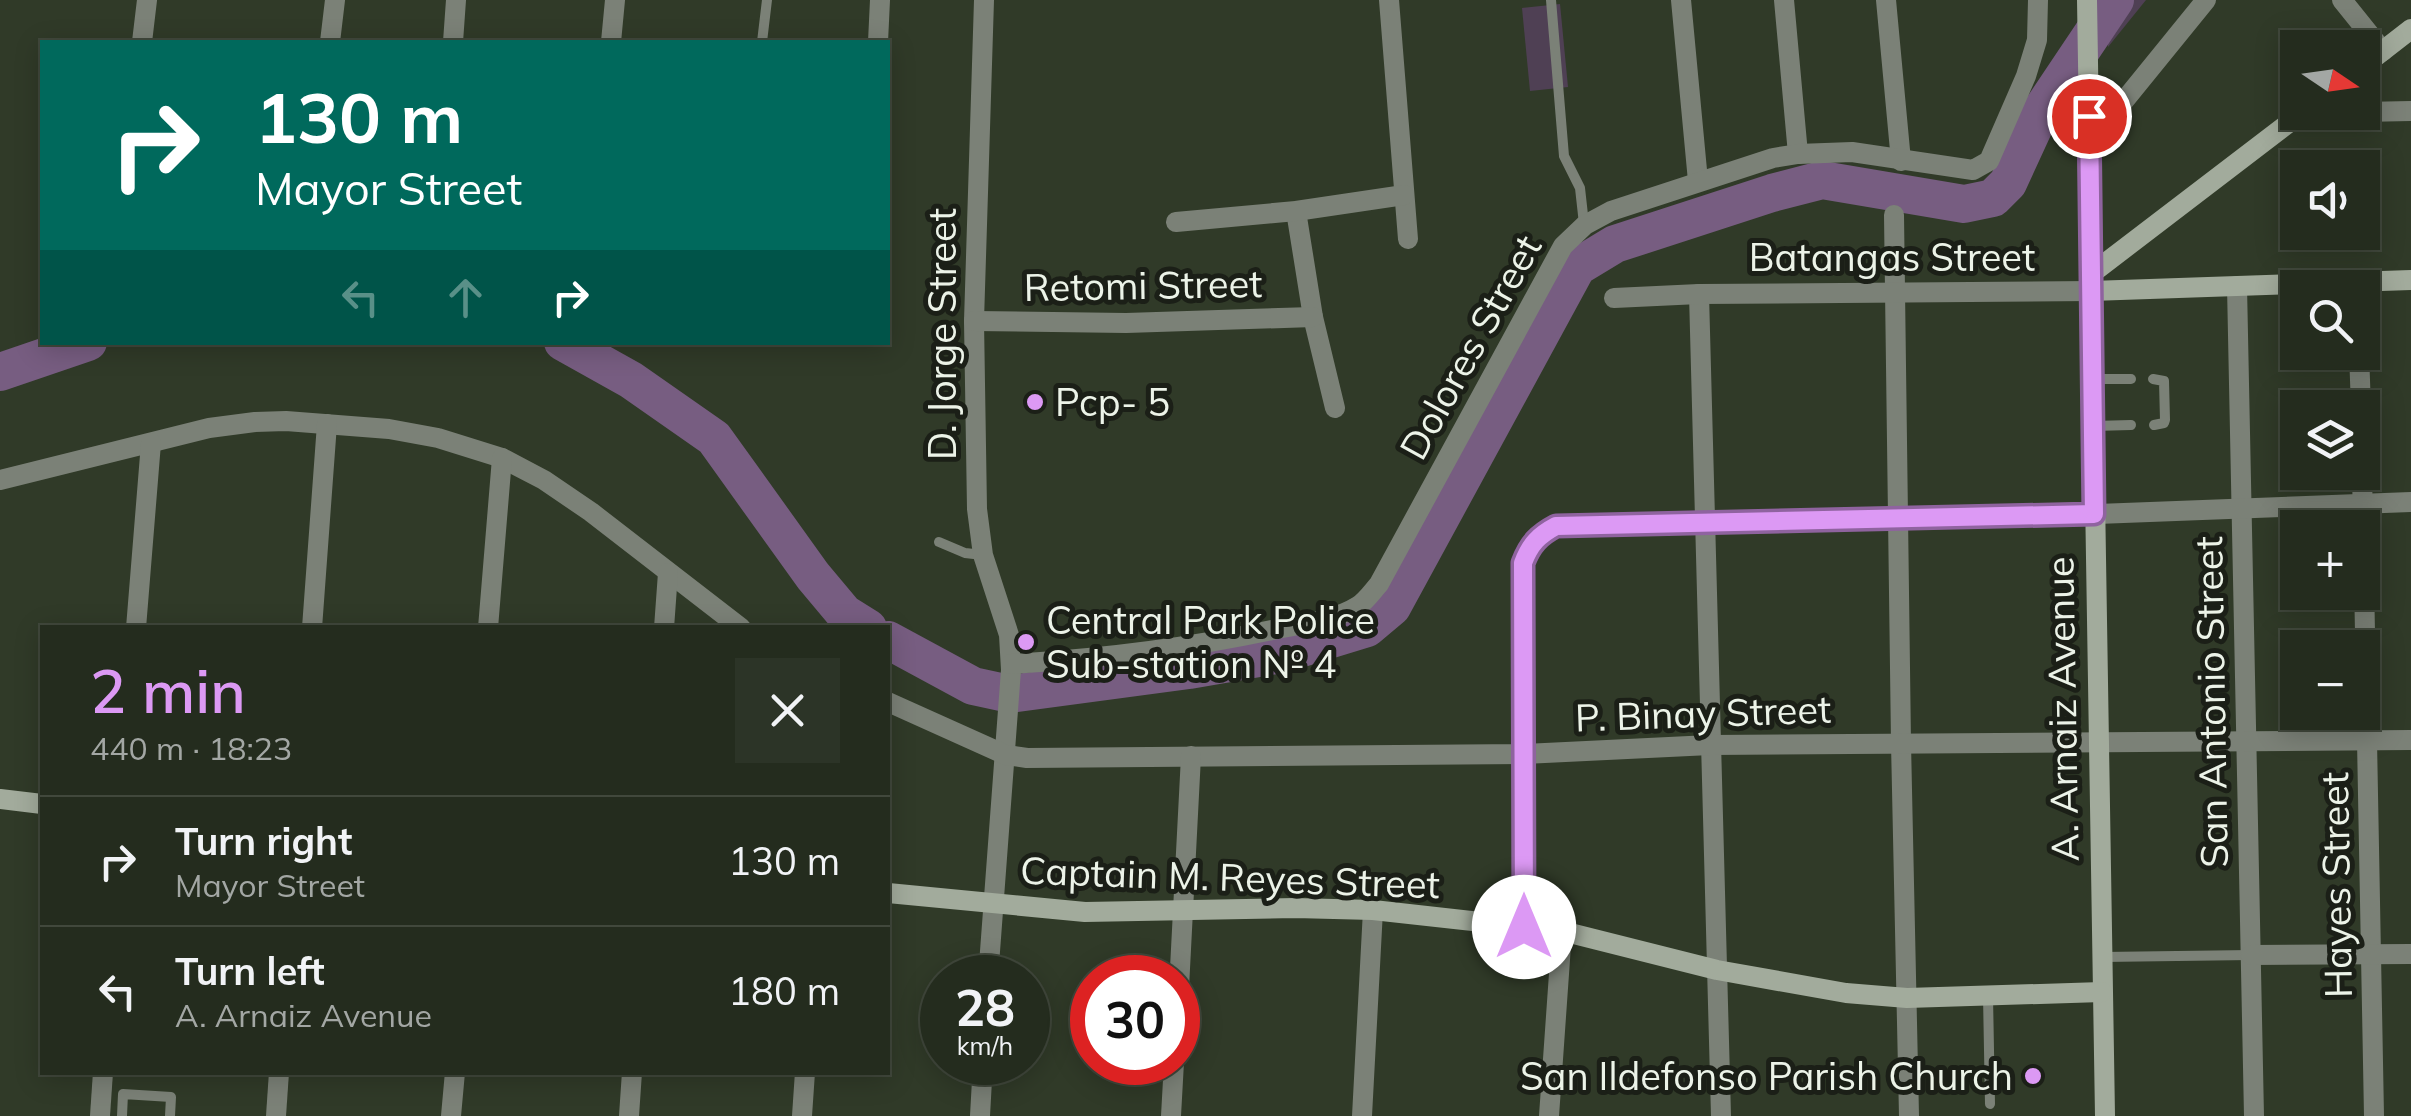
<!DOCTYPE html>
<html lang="en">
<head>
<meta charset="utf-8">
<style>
  body { margin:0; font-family:Mulish,sans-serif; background:#2c3427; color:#f1f3f6; height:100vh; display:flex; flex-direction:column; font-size:38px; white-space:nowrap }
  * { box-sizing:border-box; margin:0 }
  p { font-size:32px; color:#a3a7a4 }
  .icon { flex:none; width:55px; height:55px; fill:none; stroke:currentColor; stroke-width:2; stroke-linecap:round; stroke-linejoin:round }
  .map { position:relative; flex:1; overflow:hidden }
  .details { position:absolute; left:40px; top:625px; width:850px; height:450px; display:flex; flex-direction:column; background:#242c1e; border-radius:0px; box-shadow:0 5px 25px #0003,0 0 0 2px #41483c }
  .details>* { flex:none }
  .banner { position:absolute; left:40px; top:40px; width:850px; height:305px; border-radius:0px; box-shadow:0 5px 25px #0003,0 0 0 2px #41483c; background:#00695c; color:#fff; overflow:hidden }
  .needle { width:65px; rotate:103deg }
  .tools { position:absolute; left:2280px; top:30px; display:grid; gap:20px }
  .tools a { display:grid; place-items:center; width:100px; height:100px; border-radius:0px; background:#242c1e; box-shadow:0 5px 25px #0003,0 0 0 2px #41483c; font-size:50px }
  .speed { position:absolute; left:920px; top:955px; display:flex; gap:20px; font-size:50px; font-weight:700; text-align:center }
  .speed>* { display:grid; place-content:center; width:130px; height:130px; border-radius:50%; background:#242c1e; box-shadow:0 5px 25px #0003,0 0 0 2px #41483c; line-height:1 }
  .speed small { font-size:25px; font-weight:400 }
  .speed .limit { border:15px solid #d22; background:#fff; color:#111 }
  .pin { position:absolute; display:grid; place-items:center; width:85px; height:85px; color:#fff; margin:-42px; border:5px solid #fff; border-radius:50%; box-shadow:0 2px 10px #0007 }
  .me { position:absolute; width:110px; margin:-55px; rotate:0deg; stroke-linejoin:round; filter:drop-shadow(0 0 8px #0008) }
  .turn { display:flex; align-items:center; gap:35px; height:210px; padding:0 50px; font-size:45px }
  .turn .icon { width:130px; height:130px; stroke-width:2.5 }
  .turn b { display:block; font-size:70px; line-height:85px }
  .lanes { display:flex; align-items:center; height:95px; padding:0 50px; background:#0003; justify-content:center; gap:50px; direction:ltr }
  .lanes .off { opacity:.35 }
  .round { display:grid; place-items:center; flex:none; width:105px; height:105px; border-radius:0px; background:#2c3427 }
  .summary { display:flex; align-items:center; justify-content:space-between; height:170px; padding:0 50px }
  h1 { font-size:60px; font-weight:600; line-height:75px; color:#dc99f4 }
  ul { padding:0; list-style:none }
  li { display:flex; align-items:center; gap:30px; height:130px; padding:0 50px; border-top:2px solid #41483c }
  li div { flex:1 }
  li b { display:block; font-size:38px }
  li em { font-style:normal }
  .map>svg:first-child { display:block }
  .green { fill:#4f4054 }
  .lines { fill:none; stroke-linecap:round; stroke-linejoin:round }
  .river { stroke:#775d81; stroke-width:38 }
  .lane { stroke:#7b8177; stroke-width:10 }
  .street { stroke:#7b8177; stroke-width:20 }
  .secondary { stroke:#a2ab9c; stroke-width:20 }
  .route-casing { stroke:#8f639f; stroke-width:25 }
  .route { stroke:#dc99f4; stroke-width:18 }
  .poi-dot { fill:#dc99f4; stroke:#1b1f17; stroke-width:4 }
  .labels { text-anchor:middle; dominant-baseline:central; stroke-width:10; stroke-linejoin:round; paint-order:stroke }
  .street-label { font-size:38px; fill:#ecf3e8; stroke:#1b1f17 }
  .poi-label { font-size:38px; fill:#ecf3e8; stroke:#1b1f17; text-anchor:start }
</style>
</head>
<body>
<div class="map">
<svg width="2411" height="1116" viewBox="0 0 2411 1116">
  <rect width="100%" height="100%" fill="#303a28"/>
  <g class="green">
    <path d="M 2126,0 L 2146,0 L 2108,47 L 2107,25 Z"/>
    <path d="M 1560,4 L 1568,87 L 1530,91 L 1522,8 Z"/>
  </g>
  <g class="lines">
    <g class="river">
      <path d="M 563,342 L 631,380 L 714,438 L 813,576 L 844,613 L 868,628"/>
      <path d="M 0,372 L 88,342"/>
      <path d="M 888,640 L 973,686 L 1010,694 L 1189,670 L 1282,654 L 1367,628 L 1392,607 L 1577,267 L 1615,244 L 1772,193 L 1822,180 L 1964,204 L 1993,198 L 2008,183 L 2042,109 L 2115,0"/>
    </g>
    <g class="lane">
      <path d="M 1551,0 L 1564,156 L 1580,188 L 1584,224"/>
      <path d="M 762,42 L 767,0"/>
      <path d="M 2092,379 L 2131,379"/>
      <path d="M 2153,379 L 2164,381 L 2165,420 L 2164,423 L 2154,425"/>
      <path d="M 2094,426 L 2131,425"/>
      <path d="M 939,542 L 965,553 L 983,555"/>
      <path d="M 2103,957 L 2251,955"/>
      <path d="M 1988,996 L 1990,1104"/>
      <path d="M 122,1116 L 123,1094 L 171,1097 L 170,1116"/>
    </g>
    <g class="street">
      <path d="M 984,0 L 974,321 L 977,509 L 983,555 L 1009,635 L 1011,670 L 988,978"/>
      <path d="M 1389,0 L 1408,239"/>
      <path d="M 1681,0 L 1698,181"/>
      <path d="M 1784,0 L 1798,154"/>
      <path d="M 1886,0 L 1901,161"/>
      <path d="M 2342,0 L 2383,51"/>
      <path d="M 142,42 L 147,0"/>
      <path d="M 330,42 L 335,0"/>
      <path d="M 453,42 L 456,0"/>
      <path d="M 611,42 L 615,0"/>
      <path d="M 878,42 L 880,0"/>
      <path d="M 2362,112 L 2411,111"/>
      <path d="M 2089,144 L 2206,0"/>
      <path d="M 1296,211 L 1313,317 L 1335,408"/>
      <path d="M 1894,215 L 1901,743 L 1909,1116"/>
      <path d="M 1176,222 L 1296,211 L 1404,195"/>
      <path d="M 2237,286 L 2254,1116"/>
      <path d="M 1699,294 L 1721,1116"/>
      <path d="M 1614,298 L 1699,294 L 2091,291"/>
      <path d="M 974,321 L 1126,323 L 1313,317"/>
      <path d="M 2359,352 L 2361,408"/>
      <path d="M 2362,472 L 2374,1116"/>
      <path d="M 0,480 L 209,428 L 255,422 L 286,421 L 389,429 L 438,438 L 502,458 L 544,480 L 591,512 L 741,628"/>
      <path d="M 136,628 L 151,443"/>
      <path d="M 312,628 L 327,424"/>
      <path d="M 488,628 L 502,458"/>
      <path d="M 664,628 L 668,573"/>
      <path d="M 1011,664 C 1100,659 1189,648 1277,629 C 1304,623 1334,621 1358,606 C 1366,601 1372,592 1379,584 L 1563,246 L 1585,225 L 1611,211 L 1773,158 L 1798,154 L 1852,152 L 1973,170 L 1989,161 L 2026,76 L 2037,40 L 2038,0"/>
      <path d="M 888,702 L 1006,755 L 1027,758 L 1524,754 L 1710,745 L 2411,740"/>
      <path d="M 1524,927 L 1523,563 C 1530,544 1539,536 1557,526 L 2071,515 L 2411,502"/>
      <path d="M 2251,955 L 2411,954"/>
      <path d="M 1178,1007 L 1191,756"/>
      <path d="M 100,1116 L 103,1072"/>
      <path d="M 276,1116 L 279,1072"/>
      <path d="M 451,1116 L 455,1072"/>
      <path d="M 629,1116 L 632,1072"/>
      <path d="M 802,1116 L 805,1072"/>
      <path d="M 980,1116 L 983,1062"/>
      <path d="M 1171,1116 L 1174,1062"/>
      <path d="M 1362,1116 L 1373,910"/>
      <path d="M 1549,1116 L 1562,931"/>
    </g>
    <g class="secondary">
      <path d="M 2087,0 L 2105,1116"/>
      <path d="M 2362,67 L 2411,29"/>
      <path d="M 2091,274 L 2303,112"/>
      <path d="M 2091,291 L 2411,280"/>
      <path d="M 0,799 L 42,804"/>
      <path d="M 888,893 L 1085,912 L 1295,908 L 1373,910 L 1562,931 L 1717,970 L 1846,993 L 1907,998 L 2102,992"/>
    </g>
  </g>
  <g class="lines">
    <g class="route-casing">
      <path id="route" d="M 1524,927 L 1523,563 C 1530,544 1539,535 1556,526 L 2094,514 L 2089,116"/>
    </g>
    <use href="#route" class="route"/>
  </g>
  <g class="poi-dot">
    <circle cx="1035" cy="402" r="10"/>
    <circle cx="1026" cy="642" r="10"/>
    <circle cx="2033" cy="1076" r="10"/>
  </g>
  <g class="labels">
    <g class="street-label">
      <text x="1892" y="257">Batangas Street</text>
      <text transform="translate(1143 285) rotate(-1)">Retomi Street</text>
      <text transform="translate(942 334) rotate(-90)">D. Jorge Street</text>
      <text transform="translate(1470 347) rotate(-61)">Dolores Street</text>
      <text transform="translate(2211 702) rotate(-91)">San Antonio Street</text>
      <text transform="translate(2062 709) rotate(-91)">A. Arnaiz Avenue</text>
      <text transform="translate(1703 713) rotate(-2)">P. Binay Street</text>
      <text transform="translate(1230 877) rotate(2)">Captain M. Reyes Street</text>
      <text transform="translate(2336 885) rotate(-91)">Hayes Street</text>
    </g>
    <g class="poi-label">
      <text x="1055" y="402">Pcp- 5</text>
      <text x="1046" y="620">Central Park Police<tspan x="1046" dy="44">Sub-station № 4</tspan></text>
      <text x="2013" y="1076" text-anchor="end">San Ildefonso Parish Church</text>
    </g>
  </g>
</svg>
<div class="tools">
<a><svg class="needle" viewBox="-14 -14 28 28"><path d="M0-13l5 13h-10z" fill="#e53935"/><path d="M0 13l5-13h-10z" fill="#a3a7a4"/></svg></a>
<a><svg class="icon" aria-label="sound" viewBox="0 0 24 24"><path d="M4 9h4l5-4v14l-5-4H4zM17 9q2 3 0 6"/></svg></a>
<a><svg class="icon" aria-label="search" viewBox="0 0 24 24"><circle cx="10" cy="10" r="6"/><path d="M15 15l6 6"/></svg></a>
<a><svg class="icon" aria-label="layers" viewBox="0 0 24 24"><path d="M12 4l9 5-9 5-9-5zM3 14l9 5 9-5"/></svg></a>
<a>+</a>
<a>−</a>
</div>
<div class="speed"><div>28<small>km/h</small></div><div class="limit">30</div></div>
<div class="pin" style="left:2089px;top:116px;background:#d93025"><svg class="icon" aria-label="arrive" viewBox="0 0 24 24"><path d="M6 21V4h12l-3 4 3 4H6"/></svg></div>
<svg class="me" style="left:1524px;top:927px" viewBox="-20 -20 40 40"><circle r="19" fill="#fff"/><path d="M0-13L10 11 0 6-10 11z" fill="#dc99f4"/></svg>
<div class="banner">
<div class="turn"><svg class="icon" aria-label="right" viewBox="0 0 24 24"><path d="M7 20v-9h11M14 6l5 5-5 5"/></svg><div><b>130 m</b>Mayor Street</div></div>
<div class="lanes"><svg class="icon off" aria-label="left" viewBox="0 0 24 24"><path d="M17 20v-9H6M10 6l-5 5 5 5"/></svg><svg class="icon off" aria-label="ahead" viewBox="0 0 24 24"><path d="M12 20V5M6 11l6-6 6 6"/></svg><svg class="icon" aria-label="right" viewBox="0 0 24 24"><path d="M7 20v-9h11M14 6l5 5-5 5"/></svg></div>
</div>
<section class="details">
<div class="summary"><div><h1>2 min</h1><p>440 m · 18:23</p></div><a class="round"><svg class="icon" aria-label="close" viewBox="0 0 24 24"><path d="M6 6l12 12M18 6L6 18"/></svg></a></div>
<ul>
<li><svg class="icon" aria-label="right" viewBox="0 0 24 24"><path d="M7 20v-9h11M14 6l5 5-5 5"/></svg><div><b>Turn right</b><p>Mayor Street</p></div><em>130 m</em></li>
<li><svg class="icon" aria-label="left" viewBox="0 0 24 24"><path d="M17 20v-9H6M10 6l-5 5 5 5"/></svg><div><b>Turn left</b><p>A. Arnaiz Avenue</p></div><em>180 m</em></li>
</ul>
</section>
</div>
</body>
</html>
